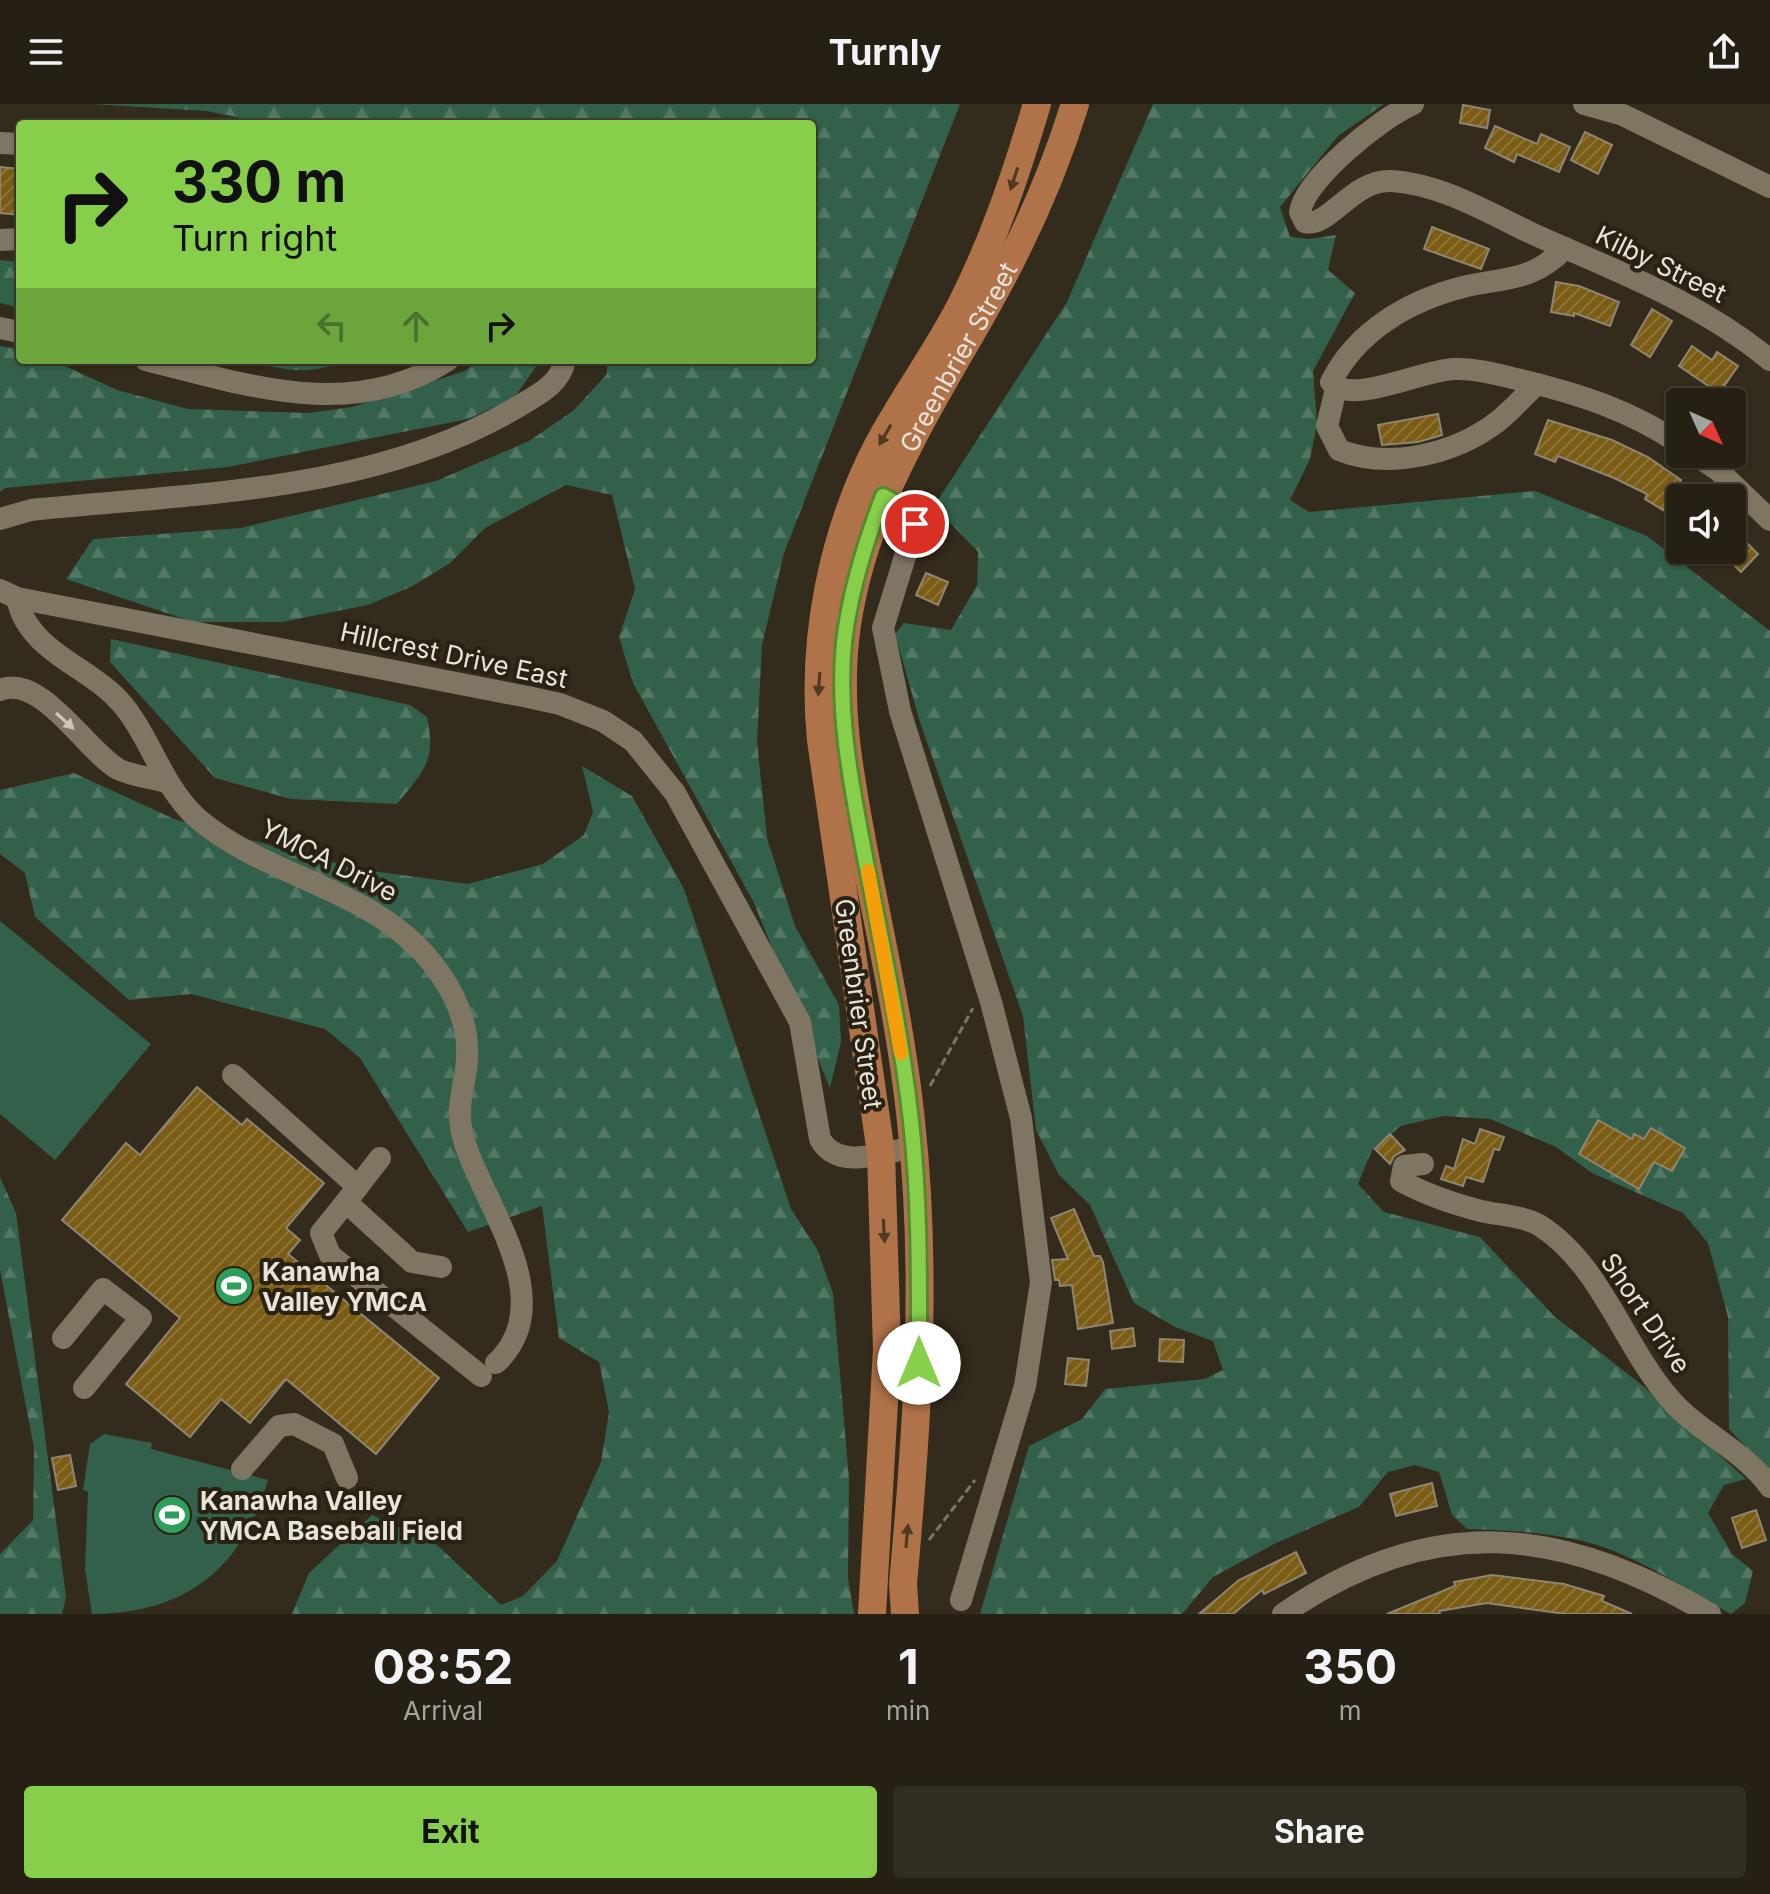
<!DOCTYPE html>
<html lang="en">
<head>
<meta charset="utf-8">
<style>
  body { margin:0; font-family:Inter,sans-serif; background:#322d22; color:#f1f3f6; height:100vh; display:flex; flex-direction:column; font-size:30px; white-space:nowrap }
  * { box-sizing:border-box; margin:0 }
  p { font-size:26px; color:#a4a3a0 }
  .icon { flex:none; width:44px; height:44px; fill:none; stroke:currentColor; stroke-width:2; stroke-linecap:round; stroke-linejoin:round }
  .map { position:relative; height:1510px; overflow:hidden }
  .drawer { display:flex; flex-direction:column; background:#262014; flex:1 }
  .drawer>* { flex:none }
  .guide { position:absolute; left:16px; top:16px; width:800px; height:244px; border-radius:8px; box-shadow:0 2px 6px #0004,0 0 0 2px #423e34; background:#87cf4b; color:#111; overflow:hidden }
  .needle { width:52px; rotate:135deg }
  .fabs { position:absolute; left:1666px; top:284px; display:grid; gap:16px }
  .fabs a { display:grid; place-items:center; width:80px; height:80px; border-radius:8px; background:#262014; box-shadow:0 2px 6px #0004,0 0 0 2px #423e34; font-size:40px }
  .pin { position:absolute; display:grid; place-items:center; width:68px; height:68px; color:#fff; margin:-34px; border:4px solid #fff; border-radius:50%; box-shadow:0 2px 8px #0007 }
  .me { position:absolute; width:88px; margin:-44px; rotate:0deg; stroke-linejoin:round; filter:drop-shadow(0 0 6px #0008) }
  .turn { display:flex; align-items:center; gap:28px; height:168px; padding:0 24px; font-size:36px }
  .turn .icon { width:104px; height:104px; stroke-width:2.5 }
  .turn b { display:block; font-size:56px; line-height:68px }
  .lanes { display:flex; align-items:center; height:76px; padding:0 24px; background:#0003; justify-content:center; gap:40px; direction:ltr }
  .lanes .off { opacity:.35 }
  .eta { display:flex; justify-content:space-evenly; align-items:center; height:136px; text-align:center }
  .eta b { font-size:48px; font-weight:700; line-height:56px }
  .primary-button { display:flex; gap:16px; margin-top:auto; padding:16px 24px }
  .primary-button a { flex:1; height:92px; border-radius:8px; background:#87cf4b; color:#111; font-size:32px; font-weight:700; line-height:92px; text-align:center }
  .primary-button a+a { background:#322d22; color:#f1f3f6 }
  header { display:flex; justify-content:space-between; align-items:center; height:104px; padding:0 24px; background:#262014; font-size:36px; font-weight:700 }
  .map>svg:first-child { display:block }
  .forest { fill:url(#forest-firs) }
  .pitch { fill:#33604b }
  .building { fill:url(#building-hatch); stroke:#8f8573; stroke-width:2 }
  .lines { fill:none; stroke-linecap:round; stroke-linejoin:round }
  .path { stroke:#7c7567; stroke-width:3; stroke-dasharray:8 4; stroke-linecap:butt }
  .minor { stroke:#7f7563; stroke-width:22 }
  .major { stroke:#b07249; stroke-width:28 }
  .oneway { fill:#523922 }
  .oneway2 { fill:#cec8bc }
  .route-casing { stroke:#588731; stroke-width:20 }
  .route { stroke:#87cf4b; stroke-width:14 }
  .slow { stroke:#f59e0b; stroke-width:14 }
  .labels { text-anchor:middle; dominant-baseline:central; stroke-width:8; stroke-linejoin:round; paint-order:stroke }
  .street-label { font-size:26px; fill:#e8e3d9; stroke:#292112 }
  .poi-label { font-size:26px; font-weight:bold; fill:#e8e3d9; stroke:#292112; text-anchor:start }
</style>
</head>
<body>
<header><svg class="icon" aria-label="menu" viewBox="0 0 24 24"><path d="M4 6h16M4 12h16M4 18h16"/></svg>Turnly<svg class="icon" aria-label="share" viewBox="0 0 24 24"><path d="M12 15V3M7 8l5-5 5 5M5 13v7h14v-7"/></svg></header>
<div class="map">
<svg width="1770" height="1510" viewBox="0 0 1770 1510">
  <defs>
    <pattern id="forest-firs" width="22" height="20" patternUnits="userSpaceOnUse" patternTransform="scale(2)"><rect width="22" height="20" fill="#33604b"/><path d="M5 1l3.5 6h-7zM16 11l3.5 6h-7z" fill="#517764"/></pattern>
    <pattern id="building-hatch" width="6" height="6" patternUnits="userSpaceOnUse" patternTransform="scale(2)"><rect width="6" height="6" fill="#7a5c14"/><path d="M-1 1l2-2M0 6l6-6M5 7l2-2" fill="none" stroke="#8d7336"/></pattern>
  </defs>
  <rect width="100%" height="100%" fill="#332b1b"/>
  <g class="forest">
    <path d="M 92,0 L 960,0 L 784,449 L 762,541 L 757,638 L 767,734 L 795,822 L 839,901 L 841,938 L 830,984 L 753,797 L 633,579 L 619,533 L 635,485 L 612,391 L 566,381 L 485,424 L 450,459 L 413,482 L 368,501 L 282,518 L 193,518 L 66,475 L 93,435 L 241,424 L 436,377 L 529,337 L 573,307 L 607,270 L 607,256 L 812,256 L 812,20 L 270,20 L 207,7 Z"/>
    <path d="M 1153,0 L 1384,0 L 1338,32 L 1280,103 L 1290,133 L 1309,135 L 1336,131 L 1328,166 L 1355,189 L 1313,267 L 1317,320 L 1310,355 L 1290,396 L 1309,408 L 1535,387 L 1647,432 L 1770,527 L 1770,1368 L 1729,1325 L 1728,1213 L 1708,1139 L 1683,1109 L 1592,1069 L 1556,1043 L 1490,1015 L 1443,1012 L 1401,1022 L 1372,1046 L 1358,1080 L 1384,1108 L 1480,1133 L 1554,1212 L 1643,1282 L 1746,1375 L 1724,1381 L 1708,1409 L 1732,1450 L 1753,1467 L 1745,1499 L 1731,1510 C 1684,1484 1635,1450 1583,1437 C 1545,1428 1505,1426 1467,1425 L 1452,1411 L 1439,1368 L 1415,1361 L 1388,1368 L 1359,1403 L 1276,1439 L 1213,1473 L 1182,1510 L 980,1510 L 1029,1342 L 1082,1315 L 1105,1285 L 1204,1275 L 1223,1266 L 1213,1237 L 1175,1223 L 1134,1199 L 1090,1101 L 1059,1071 L 1036,1026 L 1023,912 L 920,618 L 895,530 L 904,519 L 951,526 L 977,481 L 978,448 L 934,402 L 1067,198 Z"/>
    <path d="M 0,156 L 20,158 L 20,204 L 0,199 Z"/>
    <path d="M 0,242 L 20,245 L 20,256 L 52,256 L 117,286 L 188,305 L 309,309 L 352,303 L 465,267 L 479,256 L 540,257 L 514,294 L 468,315 L 228,363 L 5,384 L 0,388 Z"/>
    <path d="M 244,256 L 343,256 C 313,274 276,264 244,256 Z"/>
    <path d="M 111,535 L 410,601 L 427,613 C 437,657 423,668 397,700 L 291,695 L 215,674 L 110,558 Z"/>
    <path d="M 582,662 L 632,692 L 684,785 L 791,1105 L 817,1145 L 833,1189 L 849,1375 L 848,1474 L 854,1510 L 292,1510 L 309,1469 L 372,1411 L 437,1441 L 501,1501 L 523,1492 L 557,1457 L 601,1358 L 609,1308 L 599,1258 L 559,1234 L 542,1102 L 468,1128 L 360,954 L 325,925 L 191,890 L 129,896 L 35,813 L 25,769 L 0,750 L 0,686 L 74,669 L 174,715 L 357,765 L 468,780 L 543,760 L 584,731 L 593,708 Z"/>
    <path d="M 0,1073 L 16,1109 L 66,1493 L 62,1510 L 0,1510 L 0,1450 L 33,1416 L 34,1344 L 0,1166 Z"/>
  </g>
  <g class="pitch">
    <path d="M 0,817 L 151,940 L 55,1056 L 0,1010 Z"/>
    <path d="M 104,1330 L 152,1339 L 151,1345 L 268,1376 C 243,1465 184,1510 92,1510 L 85,1465 L 88,1388 L 83,1386 L 90,1340 Z"/>
  </g>
  <g class="building">
    <path d="M 1463,1 L 1490,6 L 1487,24 L 1460,19 Z"/>
    <path d="M 1495,22 L 1537,40 L 1541,30 L 1570,43 L 1559,68 L 1517,50 L 1514,58 L 1485,44 Z"/>
    <path d="M 1585,28 L 1612,41 L 1598,70 L 1571,56 Z"/>
    <path d="M 0,63 L 20,65 L 20,111 L 0,109 Z"/>
    <path d="M 1432,123 L 1489,145 L 1481,165 L 1424,145 Z"/>
    <path d="M 1556,178 L 1579,182 L 1619,198 L 1610,222 L 1574,209 L 1574,212 L 1551,208 Z"/>
    <path d="M 1652,205 L 1672,217 L 1650,253 L 1631,241 Z"/>
    <path d="M 1692,242 L 1712,256 L 1717,248 L 1738,262 L 1719,289 L 1679,262 Z"/>
    <path d="M 1438,310 L 1442,331 L 1418,338 L 1382,341 L 1378,321 Z"/>
    <path d="M 1548,316 L 1612,336 L 1648,353 L 1681,376 L 1663,406 L 1645,395 L 1647,390 L 1614,374 L 1558,352 L 1555,358 L 1535,350 Z"/>
    <path d="M 1732,424 L 1758,450 L 1741,468 L 1719,446 L 1732,446 Z"/>
    <path d="M 926,469 L 948,478 L 938,501 L 916,491 Z"/>
    <path d="M 197,983 L 242,1021 L 247,1015 L 324,1079 L 286,1124 L 300,1136 L 288,1150 L 439,1274 L 376,1350 L 286,1275 L 250,1319 L 221,1295 L 190,1333 L 126,1280 L 180,1214 L 62,1116 L 126,1039 L 140,1051 Z"/>
    <path d="M 1598,1016 L 1632,1035 L 1634,1030 L 1644,1035 L 1651,1024 L 1685,1044 L 1672,1067 L 1654,1058 L 1639,1085 L 1579,1050 Z"/>
    <path d="M 1480,1025 L 1504,1033 L 1499,1046 L 1494,1045 L 1483,1078 L 1466,1073 L 1463,1082 L 1441,1075 L 1446,1062 L 1454,1065 L 1463,1035 L 1475,1040 Z"/>
    <path d="M 1390,1030 L 1405,1046 L 1394,1052 L 1390,1060 L 1375,1045 Z"/>
    <path d="M 1074,1105 L 1094,1152 L 1100,1152 L 1103,1158 L 1113,1219 L 1078,1225 L 1072,1181 L 1060,1182 L 1059,1176 L 1055,1176 L 1052,1156 L 1068,1155 L 1051,1114 Z"/>
    <path d="M 1133,1224 L 1135,1242 L 1112,1245 L 1110,1227 Z"/>
    <path d="M 1160,1235 L 1184,1236 L 1183,1258 L 1159,1257 Z"/>
    <path d="M 1068,1254 L 1089,1256 L 1086,1282 L 1065,1280 Z"/>
    <path d="M 70,1351 L 76,1382 L 58,1386 L 52,1354 Z"/>
    <path d="M 1432,1379 L 1437,1402 L 1396,1412 L 1390,1390 Z"/>
    <path d="M 1756,1406 L 1766,1436 L 1742,1444 L 1732,1414 Z"/>
    <path d="M 1296,1448 L 1306,1469 L 1264,1490 L 1262,1486 L 1233,1510 L 1199,1510 L 1239,1476 Z"/>
    <path d="M 1492,1471 L 1564,1480 L 1604,1492 L 1602,1497 L 1632,1510 L 1566,1510 L 1487,1499 L 1439,1507 L 1440,1510 L 1387,1510 L 1455,1482 L 1454,1478 Z"/>
  </g>
  <g class="lines">
    <g class="path">
      <path d="M 930,982 L 973,904"/>
      <path d="M 929,1436 L 975,1376"/>
    </g>
    <g class="minor">
      <path d="M 1413,0 C 1382,13 1305,75 1300,108 L 1305,118 C 1329,124 1352,76 1390,77 C 1439,79 1489,109 1533,130 C 1616,167 1700,198 1770,256"/>
      <path d="M 1584,0 L 1623,11 L 1770,83"/>
      <path d="M 0,39 L 20,40"/>
      <path d="M 0,136 L 20,135"/>
      <path d="M 1565,144 C 1532,178 1505,173 1463,183 C 1408,197 1357,227 1331,278 C 1350,302 1422,266 1454,265 C 1476,264 1499,271 1521,276 C 1579,290 1630,306 1680,340"/>
      <path d="M 0,224 L 20,228"/>
      <path d="M 146,256 C 247,281 353,318 448,256"/>
      <path d="M 1336,285 L 1327,322 L 1339,346 C 1389,366 1455,350 1497,318 C 1511,307 1524,292 1537,280"/>
      <path d="M 1694,350 L 1718,366 L 1770,416"/>
      <path d="M 883,392 L 907,405 L 915,420 L 883,524 L 900,607 L 991,898 L 1021,1014 L 1041,1178 L 1025,1282 L 961,1496"/>
      <path d="M 0,415 L 31,406 C 193,389 370,389 514,305 C 535,292 560,282 565,256"/>
      <path d="M 0,486 L 17,494 L 528,593 L 560,600 L 603,617 L 633,637 L 675,689 L 800,918 L 820,1035 C 838,1067 882,1049 913,1043"/>
      <path d="M 17,494 C 26,541 75,558 108,586 C 148,619 157,678 197,714 C 268,775 372,783 432,859 C 453,885 469,919 467,953 C 467,971 460,989 460,1007 C 459,1030 470,1055 480,1076 C 505,1131 551,1208 496,1259"/>
      <path d="M 0,586 C 41,569 86,647 118,665 C 132,672 152,674 166,678"/>
      <path d="M 233,971 L 358,1083"/>
      <path d="M 380,1054 L 346,1098 L 412,1158 L 441,1163"/>
      <path d="M 1423,1060 L 1404,1062 L 1401,1077 C 1425,1090 1454,1100 1481,1107 C 1498,1111 1524,1112 1539,1121 C 1601,1160 1623,1241 1670,1295 C 1698,1328 1745,1347 1770,1383"/>
      <path d="M 346,1098 L 321,1129 L 330,1151 L 481,1272"/>
      <path d="M 63,1234 L 103,1185 L 141,1214 L 84,1284"/>
      <path d="M 242,1365 L 279,1322 L 294,1320 L 333,1340 L 347,1374"/>
      <path d="M 1283,1510 C 1430,1408 1561,1421 1710,1510"/>
    </g>
    <g class="major">
      <path d="M 872,1510 L 887,1245 L 881,1049 L 821,636 C 811,536 832,430 878,341 C 903,294 935,251 959,205 C 993,139 1016,70 1037,0"/>
      <path id="s1" d="M 905,1510 L 903,1480 C 917,1326 928,1171 911,1017 C 902,930 883,844 866,758 C 851,679 835,601 847,521 C 864,403 928,306 985,205 C 1022,140 1053,71 1075,0"/>
    </g>
  </g>
  <defs><path id="oneway-solid" d="M-6-.8H1V-3.2L6.5 0L1 3.2V.8H-6Z" transform="scale(2)"/></defs>
  <g class="oneway">
    <use href="#oneway-solid" transform="translate(1014 75) rotate(108)"/>
    <use href="#oneway-solid" transform="translate(885 331) rotate(120)"/>
    <use href="#oneway-solid" transform="translate(819 580) rotate(94)"/>
    <use href="#oneway-solid" transform="translate(884 1127) rotate(87)"/>
    <use href="#oneway-solid" transform="translate(907 1432) rotate(-85)"/>
  </g>
  <use class="oneway2" href="#oneway-solid" transform="translate(65 617) rotate(42)"/>
  <g class="lines">
    <g class="route-casing">
      <path id="route" d="M 915,420 L 907,405 L 883,392 C 865,439 850,487 844,538 C 837,609 851,679 864,748 C 881,837 901,927 911,1017 C 920,1097 919,1178 919,1259"/>
    </g>
    <use href="#route" class="route"/>
    <path class="slow" d="M 868,767 L 901,949"/>
  </g>
  <defs>
    <g id="stadium-disc" transform="scale(2)"><circle r="9.5" fill="#2e9e5b" stroke="#292112"/><path d="M0-5a6.5 5 0 1 0 0 10a6.5 5 0 1 0 0-10ZM-3.5-1.8h7v3.6h-7Z" fill="#fff"/></g>
  </defs>
  <g fill-rule="evenodd">
    <use href="#stadium-disc" x="234" y="1182"/>
    <use href="#stadium-disc" x="172" y="1411"/>
  </g>
  <g class="labels">
    <g class="street-label">
      <text transform="translate(1661 160) rotate(26)">Kilby Street</text>
      <text stroke="none"><textPath href="#s1" startOffset="1288">Greenbrier Street</textPath></text>
      <text transform="translate(454 551) rotate(12)">Hillcrest Drive East</text>
      <text transform="translate(329 756) rotate(27)">YMCA Drive</text>
      <text transform="translate(859 900) rotate(82)">Greenbrier Street</text>
      <text transform="translate(1646 1209) rotate(56)">Short Drive</text>
    </g>
    <g class="poi-label">
      <text x="262" y="1167">Kanawha<tspan x="262" dy="30">Valley YMCA</tspan></text>
      <text x="200" y="1396">Kanawha Valley<tspan x="200" dy="30">YMCA Baseball Field</tspan></text>
    </g>
  </g>
</svg>
<div class="fabs">
<a><svg class="needle" viewBox="-14 -14 28 28"><path d="M0-13l5 13h-10z" fill="#e53935"/><path d="M0 13l5-13h-10z" fill="#a4a3a0"/></svg></a>
<a><svg class="icon" aria-label="sound" viewBox="0 0 24 24"><path d="M4 9h4l5-4v14l-5-4H4zM17 9q2 3 0 6"/></svg></a>
</div>
<div class="pin" style="left:915px;top:420px;background:#d93025"><svg class="icon" aria-label="arrive" viewBox="0 0 24 24"><path d="M6 21V4h12l-3 4 3 4H6"/></svg></div>
<svg class="me" style="left:919px;top:1259px" viewBox="-20 -20 40 40"><circle r="19" fill="#fff"/><path d="M0-13L10 11 0 6-10 11z" fill="#87cf4b"/></svg>
<div class="guide">
<div class="turn"><svg class="icon" aria-label="right" viewBox="0 0 24 24"><path d="M7 20v-9h11M14 6l5 5-5 5"/></svg><div><b>330 m</b>Turn right</div></div>
<div class="lanes"><svg class="icon off" aria-label="left" viewBox="0 0 24 24"><path d="M17 20v-9H6M10 6l-5 5 5 5"/></svg><svg class="icon off" aria-label="ahead" viewBox="0 0 24 24"><path d="M12 20V5M6 11l6-6 6 6"/></svg><svg class="icon" aria-label="right" viewBox="0 0 24 24"><path d="M7 20v-9h11M14 6l5 5-5 5"/></svg></div>
</div>
</div>
<section class="drawer">
<div class="eta">
<div><b>08:52</b><p>Arrival</p></div>
<div><b>1</b><p>min</p></div>
<div><b>350</b><p>m</p></div>
</div>
<div class="primary-button"><a>Exit</a><a>Share</a></div>
</section>
</body>
</html>
